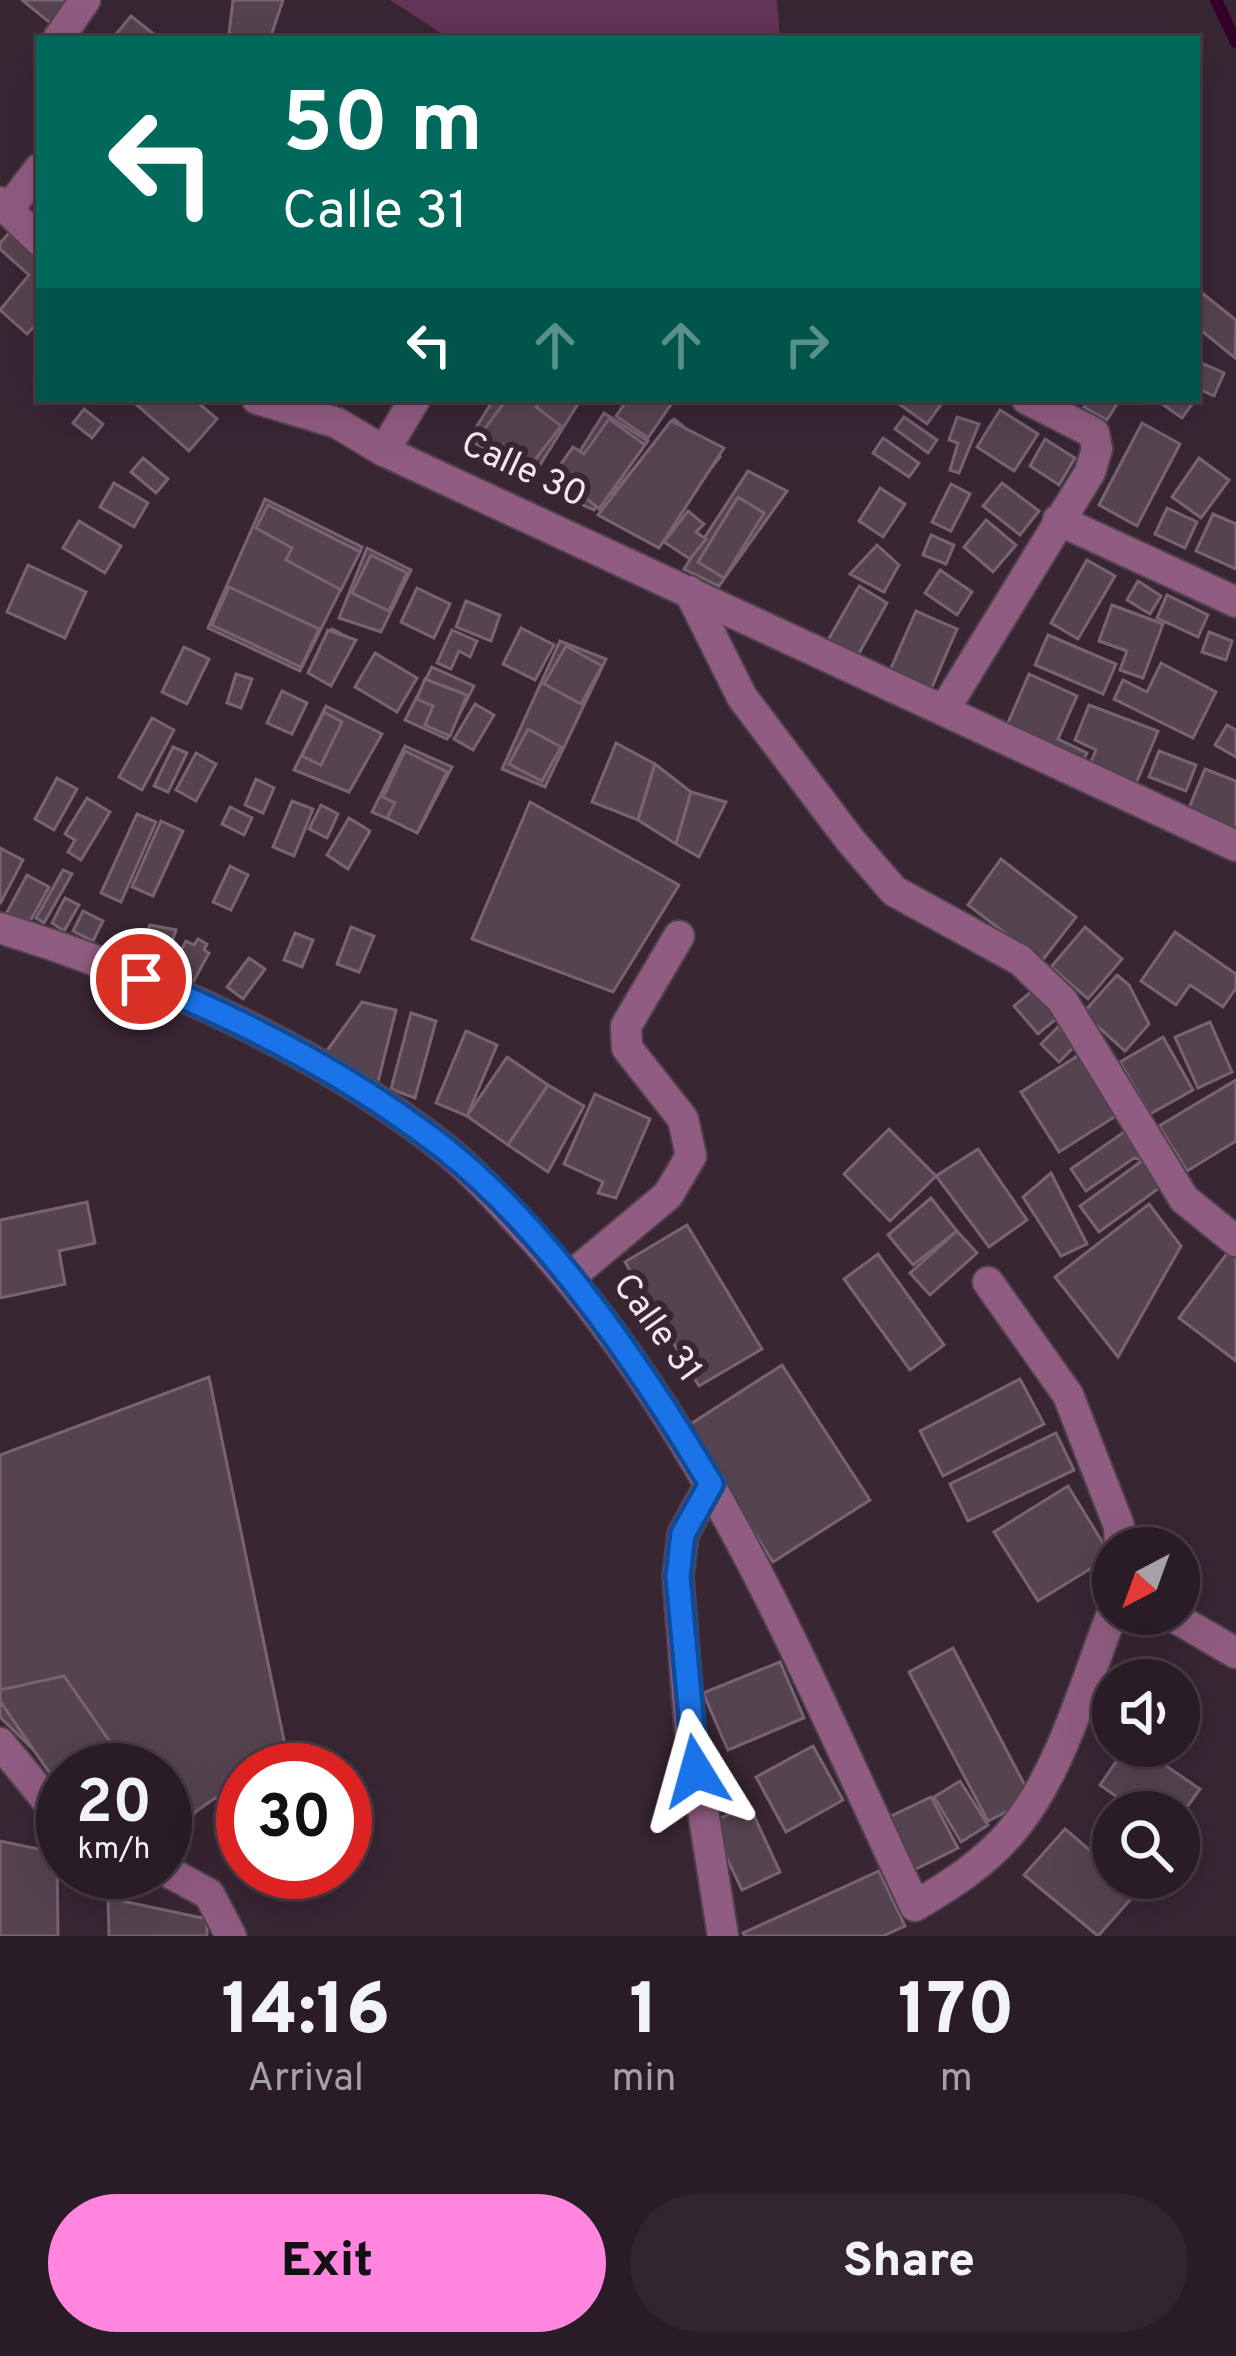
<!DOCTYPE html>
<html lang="en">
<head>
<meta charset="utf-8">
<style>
  body { margin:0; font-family:Overpass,sans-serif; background:#32252e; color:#f1f3f6; height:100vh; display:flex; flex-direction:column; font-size:45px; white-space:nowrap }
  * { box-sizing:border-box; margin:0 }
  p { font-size:39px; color:#a5a1a7 }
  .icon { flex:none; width:66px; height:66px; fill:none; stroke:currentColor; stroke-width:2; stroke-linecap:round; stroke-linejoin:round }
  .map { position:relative; height:1936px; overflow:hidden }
  .drawer { display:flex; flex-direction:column; background:#2a1c26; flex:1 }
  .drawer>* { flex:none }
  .hud { position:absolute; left:36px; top:36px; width:1164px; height:366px; border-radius:0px; box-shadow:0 12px 48px #0002,0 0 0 3px #463a43; background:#00695c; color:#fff; overflow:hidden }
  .needle { width:78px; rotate:221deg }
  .buttons { position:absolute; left:1092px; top:1527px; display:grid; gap:24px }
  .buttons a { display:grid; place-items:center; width:108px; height:108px; border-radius:50%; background:#2a1c26; box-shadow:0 12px 48px #0002,0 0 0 3px #463a43; font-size:60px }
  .speed { position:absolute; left:36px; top:1743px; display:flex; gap:24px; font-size:60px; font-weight:700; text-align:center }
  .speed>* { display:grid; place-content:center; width:156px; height:156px; border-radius:50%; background:#2a1c26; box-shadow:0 12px 48px #0002,0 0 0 3px #463a43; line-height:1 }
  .speed small { font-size:30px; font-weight:400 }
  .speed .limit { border:18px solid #d22; background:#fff; color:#111 }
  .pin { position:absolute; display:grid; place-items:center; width:102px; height:102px; color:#fff; margin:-51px; border:6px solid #fff; border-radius:50%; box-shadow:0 3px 12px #0007 }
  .me { position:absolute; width:132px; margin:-66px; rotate:352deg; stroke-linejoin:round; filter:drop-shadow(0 0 9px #0008) }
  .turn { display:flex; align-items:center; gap:42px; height:252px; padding:0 48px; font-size:54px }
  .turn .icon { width:156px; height:156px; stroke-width:2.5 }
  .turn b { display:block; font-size:84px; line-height:102px }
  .lanes { display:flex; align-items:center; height:114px; padding:0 48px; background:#0003; justify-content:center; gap:60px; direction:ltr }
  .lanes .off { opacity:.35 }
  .eta { display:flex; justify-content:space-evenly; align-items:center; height:204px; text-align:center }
  .eta b { font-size:72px; font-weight:800; line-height:84px }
  .primary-button { display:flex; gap:24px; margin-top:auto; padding:24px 48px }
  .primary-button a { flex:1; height:138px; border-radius:72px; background:#ff85df; color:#111; font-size:48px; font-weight:800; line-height:138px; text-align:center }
  .primary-button a+a { background:#32252e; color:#f1f3f6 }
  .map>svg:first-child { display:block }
  .green { fill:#633456 }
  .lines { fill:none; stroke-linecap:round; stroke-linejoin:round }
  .stream { stroke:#34002a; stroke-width:12 }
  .building { fill:#564350; stroke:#786371; stroke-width:3 }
  .minor-casing { stroke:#52414d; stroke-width:34 }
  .minor { stroke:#905c81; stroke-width:30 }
  .route-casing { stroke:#114b97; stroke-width:30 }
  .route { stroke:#1a73e8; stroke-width:21 }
  .labels { text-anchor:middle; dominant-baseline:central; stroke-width:12; stroke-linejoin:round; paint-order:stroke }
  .street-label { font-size:36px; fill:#f4e8f0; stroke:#382633 }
</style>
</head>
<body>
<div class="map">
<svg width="1236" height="1936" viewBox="0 0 1236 1936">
  <rect width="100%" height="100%" fill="#382633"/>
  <path class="green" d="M 390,0 L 777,0 L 780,39 L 450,39 Z"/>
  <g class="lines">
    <path class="stream" d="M 1216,0 L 1236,42"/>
  </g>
  <g class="building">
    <path d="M 22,0 L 75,0 L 54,26 Z"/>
    <path d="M 233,0 L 283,0 L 270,39 L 245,39 L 229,33 Z"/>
    <path d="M 131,16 L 160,39 L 112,39 Z"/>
    <path d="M 9,233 L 39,260 L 39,321 L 27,334 L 0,310 L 29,275 L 0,249 L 0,243 Z"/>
    <path d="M 1197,289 L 1236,320 L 1235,358 L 1197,327 Z"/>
    <path d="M 1197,361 L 1224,373 L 1214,396 L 1197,388 Z"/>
    <path d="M 130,399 L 194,399 L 217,419 L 189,451 Z"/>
    <path d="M 494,399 L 581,399 L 535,473 L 468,440 Z"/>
    <path d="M 507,399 L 542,399 L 536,407 L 561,426 L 531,465 L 503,445 L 496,455 L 476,440 Z"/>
    <path d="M 628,399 L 666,399 L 672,403 L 648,438 L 616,416 Z"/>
    <path d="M 892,399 L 945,399 L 927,424 Z"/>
    <path d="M 1089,399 L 1120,399 L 1107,420 L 1084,407 Z"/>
    <path d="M 1155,399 L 1185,399 L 1192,404 L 1182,418 Z"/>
    <path d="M 84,409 L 103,424 L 92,438 L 73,423 Z"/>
    <path d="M 1000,410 L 1038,434 L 1014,471 L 977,447 Z"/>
    <path d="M 604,413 L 648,441 L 594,510 L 554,492 Z"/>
    <path d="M 904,417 L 937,440 L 928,453 L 895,429 Z"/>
    <path d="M 957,417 L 979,424 L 959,473 L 950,470 L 958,443 L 949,440 Z"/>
    <path d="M 609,419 L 645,445 L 599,509 L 555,472 L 573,447 L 584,454 Z"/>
    <path d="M 674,419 L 720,457 L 659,533 L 612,495 Z"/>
    <path d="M 671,421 L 724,448 L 659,548 L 598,515 Z"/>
    <path d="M 1142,423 L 1180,444 L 1137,526 L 1099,505 Z"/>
    <path d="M 883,438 L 919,463 L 909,477 L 873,453 Z"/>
    <path d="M 1045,439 L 1075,458 L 1059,485 L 1030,466 Z"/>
    <path d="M 143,458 L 168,479 L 156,493 L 131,472 Z"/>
    <path d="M 1199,458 L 1229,480 L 1201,518 L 1172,497 Z"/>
    <path d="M 748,471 L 787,491 L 719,586 L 684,569 Z"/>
    <path d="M 114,483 L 148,503 L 134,527 L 100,507 Z"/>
    <path d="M 1002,483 L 1039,511 L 1020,535 L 983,506 Z"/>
    <path d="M 951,484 L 970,494 L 951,531 L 932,522 Z"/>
    <path d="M 880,488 L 905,504 L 883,537 L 859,521 Z"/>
    <path d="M 738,497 L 764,513 L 724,578 L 698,562 Z"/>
    <path d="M 265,499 L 362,547 L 300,671 L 208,628 Z"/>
    <path d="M 268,505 L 360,552 L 341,590 L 286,560 L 292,548 L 256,528 Z"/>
    <path d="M 1167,508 L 1197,522 L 1185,548 L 1155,534 Z"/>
    <path d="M 688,511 L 704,524 L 696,532 L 706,539 L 690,559 L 664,542 Z"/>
    <path d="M 1213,514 L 1236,524 L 1236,569 L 1196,551 Z"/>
    <path d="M 986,520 L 1016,545 L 993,572 L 964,547 Z"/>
    <path d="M 79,521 L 121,546 L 105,573 L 63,548 Z"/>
    <path d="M 931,535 L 954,545 L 946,564 L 923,555 Z"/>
    <path d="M 877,545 L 899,565 L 884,592 L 850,574 Z"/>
    <path d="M 367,548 L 411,570 L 381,632 L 339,618 Z"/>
    <path d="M 371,555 L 407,573 L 389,611 L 352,593 Z"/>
    <path d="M 1087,560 L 1115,576 L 1078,639 L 1051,623 Z"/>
    <path d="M 28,565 L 86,592 L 65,638 L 7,612 Z"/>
    <path d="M 940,570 L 972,592 L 957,615 L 925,593 Z"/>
    <path d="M 1138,581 L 1161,596 L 1150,614 L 1127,600 Z"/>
    <path d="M 859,586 L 887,603 L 852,666 L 823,649 Z"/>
    <path d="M 229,587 L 319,629 L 301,667 L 212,625 Z"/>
    <path d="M 417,588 L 450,604 L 434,638 L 401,622 Z"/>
    <path d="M 1167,595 L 1208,615 L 1198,637 L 1157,618 Z"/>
    <path d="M 466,601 L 500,615 L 491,641 L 456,627 Z"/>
    <path d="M 1112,605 L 1163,624 L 1143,678 L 1120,670 L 1127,651 L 1099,641 Z"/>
    <path d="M 916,611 L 957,629 L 929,694 L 888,675 Z"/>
    <path d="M 521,628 L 554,645 L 535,680 L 503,664 Z"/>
    <path d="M 332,629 L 351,639 L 330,681 L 311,671 Z"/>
    <path d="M 328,630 L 356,640 L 331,686 L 308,673 Z"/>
    <path d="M 452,630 L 477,641 L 470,657 L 459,651 L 451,669 L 437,663 Z"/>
    <path d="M 1209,632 L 1232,641 L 1226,660 L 1202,652 Z"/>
    <path d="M 1048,635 L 1116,664 L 1103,694 L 1035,665 Z"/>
    <path d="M 560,641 L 606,659 L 545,787 L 502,769 Z"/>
    <path d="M 566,646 L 602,666 L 581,704 L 544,684 Z"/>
    <path d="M 184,647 L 209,659 L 187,704 L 162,692 Z"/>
    <path d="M 375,653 L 417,678 L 397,712 L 355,687 Z"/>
    <path d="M 1161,663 L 1216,692 L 1193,738 L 1114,699 L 1123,680 L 1147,692 Z"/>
    <path d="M 432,667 L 474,686 L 447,739 L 405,720 Z"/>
    <path d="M 236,674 L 252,679 L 241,708 L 227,703 Z"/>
    <path d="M 1029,674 L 1077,696 L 1058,739 L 1087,753 L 1078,773 L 1001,739 Z"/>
    <path d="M 425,679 L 467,695 L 450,736 L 425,725 L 433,706 L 417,699 Z"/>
    <path d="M 282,691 L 307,703 L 292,734 L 267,723 Z"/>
    <path d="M 475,704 L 494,715 L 473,750 L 454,739 Z"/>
    <path d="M 1089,705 L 1158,731 L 1129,800 L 1083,781 L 1096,750 L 1075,740 Z"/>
    <path d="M 326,706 L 382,734 L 349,792 L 294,770 Z"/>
    <path d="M 324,712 L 342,722 L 321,765 L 302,756 Z"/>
    <path d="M 152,718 L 174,730 L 142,790 L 119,777 Z"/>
    <path d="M 1227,725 L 1236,730 L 1236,757 L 1215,745 Z"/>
    <path d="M 528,729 L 561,747 L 542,781 L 509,764 Z"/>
    <path d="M 616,743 L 655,764 L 638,820 L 592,802 Z"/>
    <path d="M 405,746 L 452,767 L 418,832 L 372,812 Z"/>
    <path d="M 173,747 L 187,753 L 168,792 L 154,786 Z"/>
    <path d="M 405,751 L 447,772 L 417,833 L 387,818 L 395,803 L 383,797 Z"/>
    <path d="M 1159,751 L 1196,765 L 1186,791 L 1149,777 Z"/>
    <path d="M 196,753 L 216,764 L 196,801 L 176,790 Z"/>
    <path d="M 655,764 L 691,792 L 676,844 L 638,820 Z"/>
    <path d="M 1205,769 L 1236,781 L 1236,842 L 1182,825 Z"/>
    <path d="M 57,778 L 77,789 L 54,830 L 35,819 Z"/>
    <path d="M 256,779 L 274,788 L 263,813 L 245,805 Z"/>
    <path d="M 691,792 L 726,802 L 699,857 L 676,844 Z"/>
    <path d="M 87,798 L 110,812 L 81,860 L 68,852 L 75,840 L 65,834 Z"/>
    <path d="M 292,801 L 313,809 L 294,856 L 273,847 Z"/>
    <path d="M 530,802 L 679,885 L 613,992 L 472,939 Z"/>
    <path d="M 321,805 L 338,814 L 327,838 L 309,829 Z"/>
    <path d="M 230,807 L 252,818 L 244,835 L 222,824 Z"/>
    <path d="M 137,814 L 156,822 L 121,902 L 101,893 Z"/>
    <path d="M 349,818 L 370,831 L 348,869 L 327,855 Z"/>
    <path d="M 161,821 L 183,831 L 153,896 L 132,887 Z"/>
    <path d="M 0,848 L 23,860 L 0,904 Z"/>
    <path d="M 1001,859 L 1076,917 L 1042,961 L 968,905 Z"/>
    <path d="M 230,866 L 248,875 L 231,910 L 213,902 Z"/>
    <path d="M 63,870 L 72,874 L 44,923 L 36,918 Z"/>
    <path d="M 27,875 L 49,887 L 28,925 L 6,914 Z"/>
    <path d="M 65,898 L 79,905 L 64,931 L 52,923 Z"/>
    <path d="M 83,911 L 103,921 L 93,941 L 73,931 Z"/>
    <path d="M 150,925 L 176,930 L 161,974 L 136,961 L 141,947 L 154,951 L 158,941 L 146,936 Z"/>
    <path d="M 351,927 L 374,936 L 359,972 L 337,964 Z"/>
    <path d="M 1085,927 L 1122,959 L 1088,999 L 1051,967 Z"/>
    <path d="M 1175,932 L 1236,974 L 1236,988 L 1223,1007 L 1190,985 L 1176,1005 L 1141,981 Z"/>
    <path d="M 295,933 L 313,940 L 302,967 L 284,960 Z"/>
    <path d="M 198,939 L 207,944 L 204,950 L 209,953 L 191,986 L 169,973 L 186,941 L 194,945 Z"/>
    <path d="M 249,958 L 265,969 L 243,999 L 227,987 Z"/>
    <path d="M 1117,975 L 1129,985 L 1149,1024 L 1125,1051 L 1083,1013 Z"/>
    <path d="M 1038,986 L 1062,1014 L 1038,1034 L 1014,1006 Z"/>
    <path d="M 362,1002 L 396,1010 L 377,1086 L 321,1059 Z"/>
    <path d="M 411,1013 L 436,1021 L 415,1098 L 391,1089 Z"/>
    <path d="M 1210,1022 L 1232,1072 L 1198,1088 L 1175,1037 Z"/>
    <path d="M 1058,1027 L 1076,1045 L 1059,1062 L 1041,1044 Z"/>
    <path d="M 466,1031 L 497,1045 L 467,1116 L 436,1103 Z"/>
    <path d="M 1163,1037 L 1193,1090 L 1150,1114 L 1120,1062 Z"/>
    <path d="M 1082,1053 L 1122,1112 L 1059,1152 L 1021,1092 Z"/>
    <path d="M 507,1057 L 548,1085 L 508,1145 L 467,1116 Z"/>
    <path d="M 1236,1080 L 1236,1141 L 1187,1171 L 1159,1126 Z"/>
    <path d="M 548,1085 L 584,1106 L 548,1172 L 508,1145 Z"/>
    <path d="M 595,1094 L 650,1119 L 616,1198 L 598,1193 L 603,1182 L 564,1164 Z"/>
    <path d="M 889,1129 L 936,1176 L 890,1221 L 844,1174 Z"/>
    <path d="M 1124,1132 L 1143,1160 L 1134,1158 L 1086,1191 L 1071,1169 Z"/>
    <path d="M 978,1149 L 1027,1220 L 989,1247 L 936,1176 Z"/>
    <path d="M 1143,1160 L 1162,1186 L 1099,1232 L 1080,1206 Z"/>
    <path d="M 1051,1173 L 1087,1244 L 1061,1256 L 1023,1197 Z"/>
    <path d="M 931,1198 L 957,1231 L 913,1265 L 888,1235 Z"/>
    <path d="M 87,1202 L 95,1243 L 59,1251 L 65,1284 L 0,1298 L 0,1220 Z"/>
    <path d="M 1149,1204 L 1181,1246 L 1118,1357 L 1055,1277 Z"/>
    <path d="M 687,1225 L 762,1349 L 699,1386 L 625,1262 Z"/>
    <path d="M 957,1231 L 977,1253 L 930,1295 L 910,1273 Z"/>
    <path d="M 1228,1252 L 1236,1258 L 1236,1361 L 1179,1318 Z"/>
    <path d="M 878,1254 L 944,1345 L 910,1370 L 844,1279 Z"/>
    <path d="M 782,1365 L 870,1500 L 773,1562 L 686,1427 Z"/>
    <path d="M 209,1377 L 286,1750 L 256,1770 L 243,1770 L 243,1779 L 195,1812 L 185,1838 L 165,1833 L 165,1770 L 63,1770 L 63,1779 L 0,1717 L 0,1455 Z"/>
    <path d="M 1020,1379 L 1044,1424 L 943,1476 L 920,1431 Z"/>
    <path d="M 1056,1433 L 1074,1470 L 968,1521 L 950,1484 Z"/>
    <path d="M 1068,1486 L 1111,1556 L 1038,1601 L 994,1532 Z"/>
    <path d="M 953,1648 L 1032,1799 L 988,1821 L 909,1672 Z"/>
    <path d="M 780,1662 L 804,1718 L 728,1750 L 703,1693 Z"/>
    <path d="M 64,1676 L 120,1756 L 98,1770 L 63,1770 L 62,1791 L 0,1701 L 0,1690 Z"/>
    <path d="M 813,1746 L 843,1800 L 786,1832 L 756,1777 Z"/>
    <path d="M 1127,1746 L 1137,1746 L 1200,1789 L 1179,1818 L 1179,1812 L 1138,1812 L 1100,1785 Z"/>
    <path d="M 960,1781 L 988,1825 L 961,1842 L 934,1797 Z"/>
    <path d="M 931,1797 L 958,1848 L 912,1871 L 885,1819 Z"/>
    <path d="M 749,1805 L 780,1872 L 742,1890 L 710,1823 Z"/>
    <path d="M 1065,1829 L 1113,1870 L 1113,1878 L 1122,1878 L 1138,1891 L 1098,1936 L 1024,1875 Z"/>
    <path d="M 0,1841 L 57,1853 L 58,1936 L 0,1936 Z"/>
    <path d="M 879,1871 L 905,1926 L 883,1936 L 745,1936 L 743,1933 Z"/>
    <path d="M 108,1898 L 207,1919 L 207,1936 L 109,1936 Z"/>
  </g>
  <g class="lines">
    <g class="minor-casing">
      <g id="minor">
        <path d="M 58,39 L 85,0"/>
        <path d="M 0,202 L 39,240"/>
        <path d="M 8,210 L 39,169"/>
        <path d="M 257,399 L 337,423 L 384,451 L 1236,846"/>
        <path d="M 384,451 L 415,399"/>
        <path d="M 1058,520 L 1236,602"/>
        <path d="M 689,591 L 742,697 L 850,840 L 894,891 L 1020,960 L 1062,1000 L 1184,1199 L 1236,1241"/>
        <path d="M 944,710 L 1090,472 L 1097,449 L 1094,433 L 1027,399"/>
        <path d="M 0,928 C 150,974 322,1051 445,1149 C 475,1173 502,1204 528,1232 C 707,1425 804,1671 915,1906 C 950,1885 984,1864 1011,1832 C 1060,1776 1086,1680 1113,1611"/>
        <path d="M 570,1277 L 668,1195 L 691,1156 L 683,1119 L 627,1048 L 626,1026 L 679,936"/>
        <path d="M 988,1282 L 1068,1395 L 1119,1526 L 1120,1548"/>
        <path d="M 711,1483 L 683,1534 L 678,1577 L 690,1729 L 723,1936"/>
        <path d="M 1169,1614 L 1236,1653"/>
        <path d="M 0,1743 L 54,1809 L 63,1814"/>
        <path d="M 165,1870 L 209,1894 L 231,1936"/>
      </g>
    </g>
    <use href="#minor" class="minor"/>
  </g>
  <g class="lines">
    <g class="route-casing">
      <path id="route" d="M 141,979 C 247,1022 354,1078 444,1148 C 549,1231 642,1369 711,1484 L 683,1534 L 678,1577 L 696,1771"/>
    </g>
    <use href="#route" class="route"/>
  </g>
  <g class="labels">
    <g class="street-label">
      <text transform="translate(523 471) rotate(25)">Calle 30</text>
      <text transform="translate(656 1329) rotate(54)">Calle 31</text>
    </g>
  </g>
</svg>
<div class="buttons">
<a><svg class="needle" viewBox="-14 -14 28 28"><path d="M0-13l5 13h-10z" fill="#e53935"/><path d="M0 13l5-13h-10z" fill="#a5a1a7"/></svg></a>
<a><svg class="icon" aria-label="sound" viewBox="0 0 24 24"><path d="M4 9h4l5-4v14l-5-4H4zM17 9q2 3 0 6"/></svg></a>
<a><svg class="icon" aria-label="search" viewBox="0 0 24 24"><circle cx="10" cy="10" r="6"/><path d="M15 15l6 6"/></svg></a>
</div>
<div class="speed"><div>20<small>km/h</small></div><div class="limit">30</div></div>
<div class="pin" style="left:141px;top:979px;background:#d93025"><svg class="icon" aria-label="arrive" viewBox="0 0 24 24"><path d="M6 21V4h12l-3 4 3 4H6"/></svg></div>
<svg class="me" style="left:696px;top:1771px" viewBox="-20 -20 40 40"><path d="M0-17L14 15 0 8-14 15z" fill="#1a73e8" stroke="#fff" stroke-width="4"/></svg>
<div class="hud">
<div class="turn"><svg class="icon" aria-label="left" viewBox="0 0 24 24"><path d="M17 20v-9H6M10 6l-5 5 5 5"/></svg><div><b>50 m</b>Calle 31</div></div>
<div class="lanes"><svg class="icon" aria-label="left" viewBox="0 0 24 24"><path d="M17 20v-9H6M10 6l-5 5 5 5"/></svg><svg class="icon off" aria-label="ahead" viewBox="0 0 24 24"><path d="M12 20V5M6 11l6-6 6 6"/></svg><svg class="icon off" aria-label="ahead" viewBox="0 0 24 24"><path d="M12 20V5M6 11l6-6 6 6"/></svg><svg class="icon off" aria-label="right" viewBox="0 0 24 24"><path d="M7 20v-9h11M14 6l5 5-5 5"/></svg></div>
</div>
</div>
<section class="drawer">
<div class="eta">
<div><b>14:16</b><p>Arrival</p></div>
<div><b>1</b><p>min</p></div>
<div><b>170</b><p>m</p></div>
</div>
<div class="primary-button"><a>Exit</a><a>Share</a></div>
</section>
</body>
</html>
